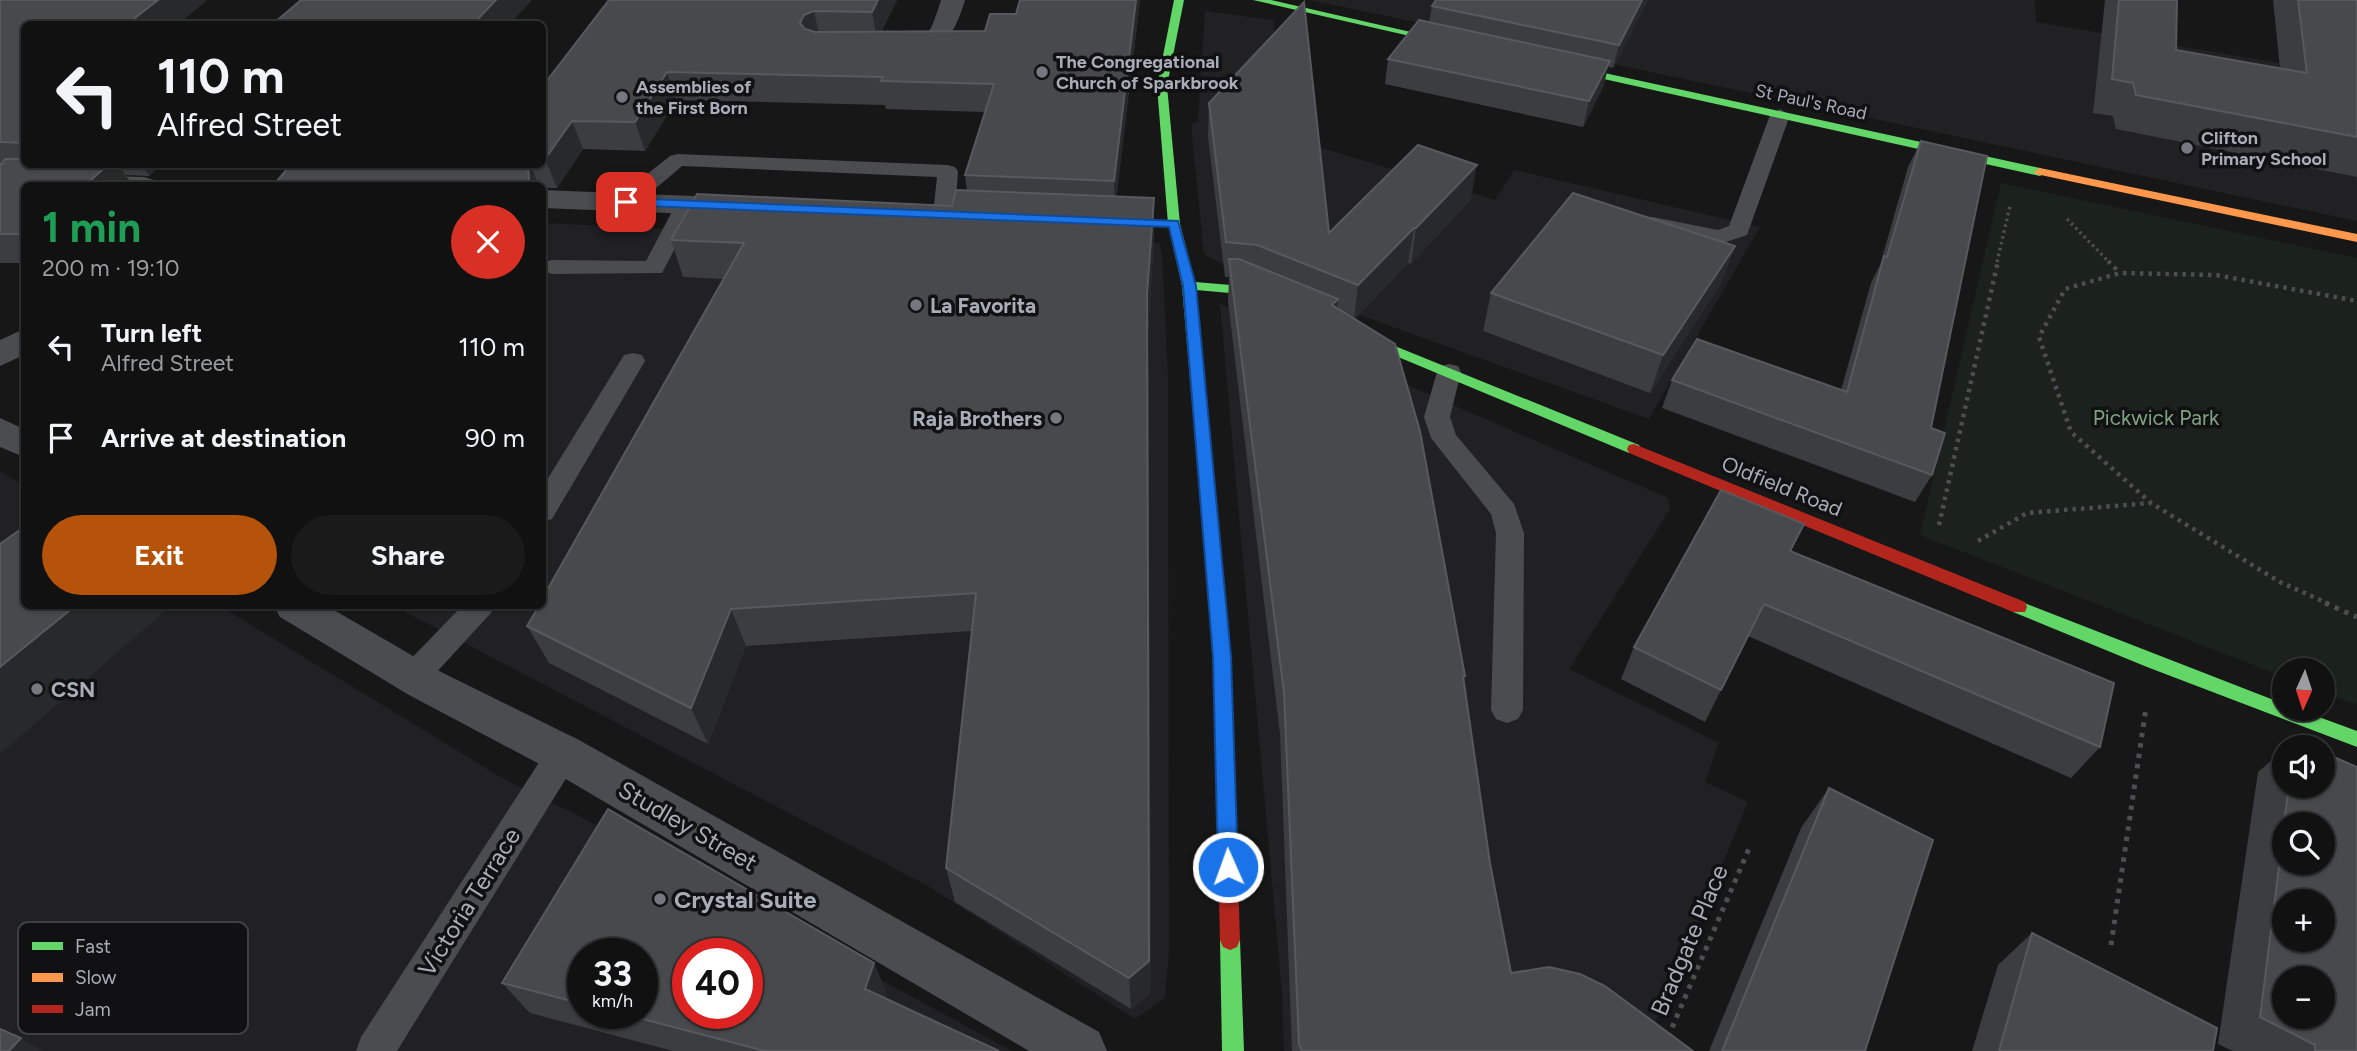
<!DOCTYPE html>
<html lang="en">
<head>
<meta charset="utf-8">
<style>
  body { margin:0; font-family:Figtree,sans-serif; background:#1a1a1a; color:#f1f3f6; height:100vh; display:flex; flex-direction:column; font-size:26px; white-space:nowrap }
  * { box-sizing:border-box; margin:0 }
  p { font-size:23px; color:#9c9d9f }
  .icon { flex:none; width:38px; height:38px; fill:none; stroke:currentColor; stroke-width:2; stroke-linecap:round; stroke-linejoin:round }
  .map { position:relative; flex:1; overflow:hidden }
  .sheet { position:absolute; left:21px; top:182px; width:525px; height:427px; display:flex; flex-direction:column; background:#111; border-radius:10px; box-shadow:0 2px 5px #0004,0 0 0 2px #303131 }
  .sheet>* { flex:none }
  .hud { position:absolute; left:21px; top:21px; width:525px; height:147px; border-radius:10px; box-shadow:0 2px 5px #0004,0 0 0 2px #303131; background:#111; color:#f1f3f6; overflow:hidden }
  .needle { width:46px; rotate:183deg }
  .fabs { position:absolute; left:2272px; top:658px; display:grid; gap:14px }
  .fabs a { display:grid; place-items:center; width:63px; height:63px; border-radius:50%; background:#111; box-shadow:0 2px 5px #0004,0 0 0 2px #303131; font-size:35px }
  .speed { position:absolute; left:567px; top:938px; display:flex; gap:14px; font-size:35px; font-weight:700; text-align:center }
  .speed>* { display:grid; place-content:center; width:91px; height:91px; border-radius:50%; background:#111; box-shadow:0 2px 5px #0004,0 0 0 2px #303131; line-height:1 }
  .speed small { font-size:18px; font-weight:400 }
  .speed .limit { border:10px solid #d22; background:#fff; color:#111 }
  .pin { position:absolute; display:grid; place-items:center; width:60px; height:60px; color:#fff; margin:-30px; border-radius:14px; box-shadow:0 4px 10px #0006 }
  .me { position:absolute; width:77px; margin:-38px; rotate:358deg; stroke-linejoin:round; filter:drop-shadow(0 0 5px #0008) }
  .turn { display:flex; align-items:center; gap:24px; height:147px; padding:0 21px; font-size:32px }
  .turn .icon { width:91px; height:91px; stroke-width:2.5 }
  .turn b { display:block; font-size:49px; line-height:60px }
  .round { display:grid; place-items:center; flex:none; width:74px; height:74px; border-radius:37px; background:#1a1a1a }
  .overview { display:flex; align-items:center; justify-content:space-between; height:119px; padding:0 21px }
  h1 { font-size:42px; font-weight:700; line-height:52px; color:#1e9e55 }
  .button { display:flex; gap:14px; margin-top:auto; padding:14px 21px }
  .button a { flex:1; height:80px; border-radius:42px; background:#b45309; color:#fff; font-size:28px; font-weight:700; line-height:80px; text-align:center }
  .button a+a { background:#1a1a1a; color:#f1f3f6 }
  ul { padding:0; list-style:none }
  li { display:flex; align-items:center; gap:21px; height:91px; padding:0 21px }
  li div { flex:1 }
  li b { display:block; font-size:26px }
  li em { font-style:normal }
  .map>svg:first-child { display:block }
  .built { fill:#212124; fill-rule:evenodd }
  .green { fill:#1b211c }
  .lines { fill:none; stroke-linecap:round; stroke-linejoin:round }
  .path-far2 { stroke:#4d4e52; stroke-width:3.5; stroke-dasharray:2.5 3.5; stroke-linecap:butt }
  .path-far1 { stroke:#4d4e52; stroke-width:4.5; stroke-dasharray:3.5 5; stroke-linecap:butt }
  .path { stroke:#4d4e52; stroke-width:5; stroke-dasharray:4.5 6; stroke-linecap:butt }
  .lane { fill:#4b4c50; fill-rule:evenodd }
  .street { fill:#4b4c50; fill-rule:evenodd }
  .fast { fill:#63d668; fill-rule:evenodd }
  .slow { fill:#ff974d; fill-rule:evenodd }
  .jam { fill:#b3261e; fill-rule:evenodd }
  .wall { fill:#3c3d40; fill-rule:evenodd }
  .shaded-wall { fill:#28292a }
  .building { fill:#48494d; stroke:#57595e; stroke-width:2; fill-rule:evenodd }
  .route { fill:#1a73e8; stroke:#114b97; stroke-width:2 }
  .poi-dot { fill:#757880; stroke:#111113; stroke-width:2.5 }
  .labels { text-anchor:middle; dominant-baseline:central; stroke-width:7; stroke-linejoin:round; paint-order:stroke }
  .far-poi-label { font-size:18px; font-weight:bold; fill:#a8adb8; stroke:#111113; text-anchor:start }
  .far-street-label { font-size:18px; fill:#a8adb8; stroke:#111113 }
  .poi-label { font-size:21px; font-weight:bold; fill:#a8adb8; stroke:#111113; text-anchor:start }
  .park-label { font-size:21px; fill:#7fa381; stroke:#111113 }
  .street-label { font-size:21px; fill:#a8adb8; stroke:#111113 }
  .near-street-label { font-size:24px; fill:#a8adb8; stroke:#111113 }
  .near-poi-label { font-size:24px; font-weight:bold; fill:#a8adb8; stroke:#111113; text-anchor:start }
  .key { fill:#111113; stroke:#3e4045; stroke-width:2 }
  .key-label { font-size:19px; fill:#a8adb8 }
</style>
</head>
<body>
<div class="map">
<svg width="2357" height="1051" viewBox="0 0 2357 1051">
  <rect width="100%" height="100%" fill="#171717"/>
  <g class="built">
    <path d="M 1310,0 L 2035,0 L 2036,22 L 2357,76 L 2357,221 Z"/>
    <path d="M 1205,11 L 1274,20 L 1279,135 L 1495,200 L 1514,170 L 1760,227 L 1649,419 L 1229,268 L 1204,254 L 1191,125 L 1198,121 Z"/>
    <path d="M 543,223 L 891,239 L 1159,243 L 1162,255 L 1168,377 L 1169,952 L 1165,998 L 1135,1019 L 928,886 L 394,606 L 542,606 Z"/>
    <path d="M 1220,304 L 1668,498 L 1670,509 L 1569,669 L 1719,743 L 1705,782 L 1748,802 L 1690,944 L 1643,1051 L 1284,1051 L 1282,993 Z"/>
    <path d="M 0,471 L 24,486 L 24,606 L 220,606 L 504,779 L 579,816 L 1012,1051 L 0,1051 ZM 583,954 L 642,954 L 642,1013 L 583,1013 ZM 688,954 L 747,954 L 747,1013 L 688,1013 Z"/>
  </g>
  <path class="green" d="M 2001,183 L 2357,258 L 2357,705 L 2322,692 L 2322,670 L 2284,670 L 2284,677 L 1920,535 Z"/>
  <g class="lines">
    <g class="path-far2">
      <path d="M 2067,219 L 2109,262"/>
      <path d="M 1997,262 L 2010,206"/>
    </g>
    <g class="path-far1">
      <path d="M 2108,261 L 2120,273"/>
      <path d="M 1939,525 L 1998,261"/>
      <path d="M 1978,541 L 2027,513 L 2151,503"/>
      <path d="M 2329,604 L 2280,582 L 2151,503 L 2071,432 L 2039,337 L 2065,289 L 2120,273 L 2216,275 L 2357,301"/>
    </g>
    <g class="path">
      <path d="M 2325,603 L 2357,617"/>
      <path d="M 2111,945 L 2146,708"/>
      <path d="M 1668,1037 L 1751,844"/>
    </g>
    <g class="lane">
      <path d="M 1780,109 L 1790,115 L 1747,235 L 1720,244 L 1645,229 L 1642,224 L 1645,219 L 1653,217 L 1718,230 L 1729,226 L 1770,115 Z"/>
      <path d="M 677,154 L 948,165 L 955,167 L 958,171 L 955,214 L 952,219 L 936,219 L 933,214 L 937,177 L 682,166 L 634,207 L 618,207 L 615,202 L 618,197 L 670,156 Z"/>
      <path d="M 687,198 L 695,199 L 698,204 L 662,273 L 552,274 L 542,270 L 544,262 L 552,260 L 646,261 L 676,204 L 679,199 Z"/>
      <path d="M 633,353 L 642,355 L 645,361 L 552,519 L 542,522 L 542,488 L 624,355 Z"/>
      <path d="M 1449,364 L 1458,366 L 1461,372 L 1450,417 L 1456,435 L 1514,504 L 1524,533 L 1523,710 L 1518,719 L 1507,723 L 1496,719 L 1491,710 L 1496,533 L 1491,514 L 1431,438 L 1424,417 L 1437,372 L 1440,366 Z"/>
      <path d="M 462,606 L 495,606 L 490,614 L 424,686 L 413,690 L 402,686 L 397,677 L 402,668 Z"/>
      <path d="M 563,740 L 575,744 L 579,754 L 575,764 L 397,1051 L 356,1051 L 361,1037 L 551,744 Z"/>
    </g>
    <g class="street">
      <path d="M 941,0 L 965,0 C 953,41 934,67 887,55 L 883,50 L 887,45 C 929,34 926,47 941,0 Z"/>
      <path d="M 0,173 L 144,177 L 154,180 L 158,186 L 24,186 L 24,191 L 0,191 Z"/>
      <path d="M 542,190 L 743,198 L 753,201 L 758,207 L 753,213 L 743,216 L 542,208 Z"/>
      <path d="M 24,329 L 24,355 L 0,366 L 0,340 Z"/>
      <path d="M 0,418 L 24,429 L 24,457 L 0,447 Z"/>
      <path d="M 274,606 L 327,606 L 439,671 L 579,740 L 1099,1032 L 1107,1051 L 1029,1051 L 547,768 L 409,695 L 280,617 Z"/>
    </g>
    <g class="fast">
      <path d="M 1174,0 L 1184,0 L 1167,86 L 1180,224 L 1195,282 L 1243,286 L 1286,304 L 1279,308 L 1241,294 L 1196,290 L 1225,598 L 1223,603 L 1211,603 L 1209,598 L 1182,286 L 1168,224 L 1157,86 Z"/>
      <path d="M 1253,0 L 1271,0 L 1463,44 L 1458,47 Z"/>
      <path d="M 1554,62 L 2040,168 L 2046,172 L 2040,176 L 1550,67 L 1550,63 Z"/>
      <path d="M 1348,327 L 1639,445 L 1641,449 L 1639,453 L 1629,453 L 1343,334 L 1341,331 L 1343,328 Z"/>
      <path d="M 2019,601 L 2284,704 L 2284,709 L 2297,709 L 2357,731 L 2357,747 L 2147,667 L 2013,612 L 2011,607 L 2013,602 Z"/>
      <path d="M 1230,930 L 1237,933 L 1240,940 L 1244,1051 L 1222,1051 L 1220,940 L 1223,933 Z"/>
    </g>
    <path class="slow" d="M 2040,168 L 2357,234 L 2357,242 L 2036,174 L 2034,172 Z"/>
    <g class="jam">
      <path d="M 1634,444 L 2025,602 L 2027,607 L 2025,612 L 2013,612 L 1629,453 L 1627,449 L 1629,445 Z"/>
      <path d="M 1217,592 L 1223,593 L 1225,598 L 1231,657 L 1240,940 L 1237,947 L 1230,950 L 1223,947 L 1220,940 L 1213,657 L 1209,598 L 1211,593 Z"/>
    </g>
  </g>
  <g class="wall">
    <path d="M 0,0 L 207,0 L 178,24 L 24,24 L 24,164 L 162,164 L 149,176 L 126,175 L 133,186 L 24,186 L 24,263 L 0,263 Z"/>
    <path d="M 609,0 L 897,0 L 881,32 L 985,31 L 1016,14 L 1020,0 L 1140,0 L 1116,197 L 1154,235 L 1148,332 L 1151,992 L 1131,1009 L 955,902 L 946,868 L 972,631 L 746,646 L 708,744 L 549,663 L 527,626 L 724,279 L 683,277 L 671,240 L 952,206 L 967,191 L 965,175 L 985,112 L 886,109 L 885,105 L 676,100 L 645,151 L 583,149 L 557,188 L 542,188 L 542,186 L 273,186 L 291,164 L 542,164 L 542,87 Z"/>
    <path d="M 1436,0 L 1648,0 L 1613,68 L 1608,67 L 1603,87 L 1583,127 L 1385,84 L 1388,59 L 1429,22 L 1432,6 Z"/>
    <path d="M 2105,0 L 2177,0 L 2176,50 L 2280,68 L 2273,0 L 2357,0 L 2357,177 L 2116,129 L 2113,116 L 2093,113 Z"/>
    <path d="M 1209,103 L 1329,233 L 1471,199 L 1411,264 L 1408,263 L 1355,319 L 1465,676 L 1464,681 L 1490,863 L 1511,973 L 1693,1051 L 1292,1051 L 1280,734 L 1228,301 L 1229,277 L 1225,277 L 1208,137 Z"/>
    <path d="M 1921,141 L 1931,428 L 1932,475 L 1915,502 L 1662,408 L 1672,380 L 1841,390 L 1871,283 L 1880,265 L 1908,167 Z"/>
    <path d="M 1735,246 L 1721,283 L 1650,393 L 1483,331 L 1491,293 Z"/>
    <path d="M 1790,551 L 2100,747 L 2071,778 L 1748,636 L 1705,722 L 1621,679 L 1634,647 Z"/>
    <path d="M 2295,740 L 2311,747 L 2287,747 Z"/>
    <path d="M 2284,750 L 2284,786 L 2322,786 L 2357,1051 L 2233,1051 L 2218,1044 L 2258,772 Z"/>
    <path d="M 1829,788 L 1865,1051 L 1709,1051 L 1801,828 Z"/>
    <path d="M 608,809 L 874,963 L 887,995 L 885,999 L 999,1051 L 673,1051 L 530,1013 L 502,983 ZM 583,954 L 642,954 L 642,1013 L 583,1013 ZM 688,954 L 747,954 L 747,1013 L 688,1013 Z"/>
    <path d="M 2032,933 L 2213,1051 L 1972,1051 L 1998,965 Z"/>
  </g>
  <g class="shaded-wall">
    <path d="M 158,0 L 207,0 L 178,24 L 127,24 Z"/>
    <path d="M 496,0 L 532,0 L 510,24 L 473,24 Z"/>
    <path d="M 878,0 L 897,0 L 877,39 L 872,12 Z"/>
    <path d="M 1136,0 L 1140,0 L 1115,210 L 1114,181 Z"/>
    <path d="M 1642,0 L 1648,0 L 1613,68 L 1619,45 Z"/>
    <path d="M 814,11 L 820,39 L 810,42 L 800,23 L 804,15 Z"/>
    <path d="M 1610,61 L 1603,87 L 1583,127 L 1589,101 Z"/>
    <path d="M 667,72 L 676,100 L 645,151 L 635,122 Z"/>
    <path d="M 572,121 L 583,149 L 557,188 L 545,159 Z"/>
    <path d="M 109,164 L 118,164 L 133,186 L 84,186 Z"/>
    <path d="M 142,164 L 162,164 L 149,176 Z"/>
    <path d="M 528,164 L 530,164 L 539,186 L 526,186 Z"/>
    <path d="M 1477,165 L 1471,199 L 1411,264 L 1416,228 Z"/>
    <path d="M 1154,198 L 1154,235 L 1148,332 L 1151,992 L 1131,1009 L 1129,978 L 1147,294 Z"/>
    <path d="M 1414,228 L 1408,263 L 1354,320 L 1358,285 Z"/>
    <path d="M 1735,246 L 1721,283 L 1650,393 L 1663,355 Z"/>
    <path d="M 1338,299 L 1333,342 L 1332,305 Z"/>
    <path d="M 75,606 L 171,606 L 0,754 L 0,667 Z"/>
    <path d="M 731,609 L 746,646 L 708,744 L 691,708 Z"/>
    <path d="M 874,963 L 887,995 L 878,1020 L 865,989 Z"/>
    <path d="M 21,1038 L 43,1051 L 9,1051 Z"/>
  </g>
  <g class="building">
    <path d="M 0,0 L 158,0 L 127,24 L 24,24 L 24,143 L 0,142 Z"/>
    <path d="M 301,0 L 496,0 L 473,24 L 273,24 Z"/>
    <path d="M 609,0 L 878,0 L 872,12 L 814,11 L 804,15 L 800,23 L 805,29 L 815,32 L 985,31 L 990,14 L 1016,14 L 1020,0 L 1136,0 L 1114,181 L 965,175 L 994,84 L 881,81 L 883,77 L 667,72 L 635,122 L 572,121 L 545,159 L 542,159 L 542,87 Z"/>
    <path d="M 1436,0 L 1642,0 L 1619,45 L 1432,6 Z"/>
    <path d="M 2119,0 L 2177,0 L 2176,50 L 2307,73 L 2298,0 L 2357,0 L 2357,137 L 2136,95 L 2133,83 L 2112,79 Z"/>
    <path d="M 1304,2 L 1329,233 L 1418,145 L 1477,165 L 1416,228 L 1414,228 L 1358,285 L 1257,245 L 1226,242 L 1209,103 Z"/>
    <path d="M 1419,20 L 1610,61 L 1589,101 L 1388,59 Z"/>
    <path d="M 1921,141 L 1987,156 L 1931,428 L 1945,433 L 1932,475 L 1672,380 L 1697,339 L 1847,392 L 1884,256 L 1887,257 Z"/>
    <path d="M 5,159 L 24,159 L 24,164 L 109,164 L 84,186 L 24,186 L 24,234 L 0,234 L 0,164 L 2,164 Z"/>
    <path d="M 291,164 L 528,164 L 529,181 L 526,186 L 273,186 Z"/>
    <path d="M 956,190 L 1154,198 L 1147,294 L 1149,961 L 1129,978 L 946,868 L 976,593 L 731,609 L 691,708 L 527,626 L 539,606 L 542,606 L 542,599 L 744,243 L 671,240 L 697,194 L 952,206 Z"/>
    <path d="M 1573,193 L 1735,246 L 1663,355 L 1491,293 Z"/>
    <path d="M 1229,259 L 1239,259 L 1338,299 L 1332,305 L 1395,344 L 1420,431 L 1465,676 L 1463,676 L 1490,863 L 1511,973 L 1549,967 L 1580,974 L 1605,986 L 1693,1051 L 1302,1051 L 1299,1044 L 1284,693 Z"/>
    <path d="M 24,336 L 24,353 L 19,350 Z"/>
    <path d="M 1721,490 L 1804,524 L 1790,551 L 2114,683 L 2100,747 L 1764,604 L 1721,690 L 1634,647 Z"/>
    <path d="M 24,527 L 24,606 L 75,606 L 0,667 L 0,544 Z"/>
    <path d="M 2295,740 L 2311,747 L 2294,747 Z"/>
    <path d="M 2322,752 L 2357,767 L 2357,1051 L 2315,1051 L 2315,1045 L 2260,1017 L 2284,828 L 2284,863 L 2322,863 L 2322,824 L 2284,824 L 2289,786 L 2322,786 ZM 2284,901 L 2322,901 L 2322,940 L 2284,940 ZM 2284,978 L 2322,978 L 2322,1017 L 2284,1017 Z"/>
    <path d="M 1829,788 L 1933,840 L 1865,1051 L 1722,1051 Z"/>
    <path d="M 608,809 L 874,963 L 865,989 L 999,1051 L 765,1051 L 620,1013 L 642,1013 L 642,954 L 583,954 L 583,1004 L 502,983 ZM 688,954 L 747,954 L 747,1013 L 688,1013 Z"/>
    <path d="M 2032,933 L 2217,1028 L 2213,1051 L 1999,1051 Z"/>
    <path d="M 0,1029 L 21,1038 L 9,1051 L 0,1051 Z"/>
  </g>
  <path class="route" d="M 626,198 L 1178,221 L 1196,286 L 1231,657 L 1238,867 L 1235,874 L 1228,876 L 1221,874 L 1218,867 L 1213,657 L 1183,286 L 1169,227 L 622,205 L 620,202 Z"/>
  <g class="poi-dot">
    <circle cx="1042" cy="72" r="7"/>
    <circle cx="622" cy="97" r="7"/>
    <circle cx="2187" cy="148" r="7"/>
    <circle cx="916" cy="305" r="7"/>
    <circle cx="1056" cy="418" r="7"/>
    <circle cx="37" cy="689" r="7"/>
    <circle cx="660" cy="899" r="7"/>
  </g>
  <g class="labels">
    <g class="far-poi-label">
      <text x="1056" y="62">The Congregational<tspan x="1056" dy="21">Church of Sparkbrook</tspan></text>
      <text x="636" y="87">Assemblies of<tspan x="636" dy="21">the First Born</tspan></text>
      <text x="2201" y="138">Clifton<tspan x="2201" dy="21">Primary School</tspan></text>
    </g>
    <g class="far-street-label">
      <text transform="translate(1811 102) rotate(12)">St Paul's Road</text>
    </g>
    <g class="poi-label">
      <text x="930" y="305">La Favorita</text>
      <text x="1042" y="418" text-anchor="end">Raja Brothers</text>
      <text x="51" y="689">CSN</text>
    </g>
    <g class="park-label">
      <text x="2156" y="417">Pickwick Park</text>
    </g>
    <g class="street-label">
      <text transform="translate(1782 486) rotate(22)">Oldfield Road</text>
    </g>
    <g class="near-street-label">
      <text transform="translate(688 826) rotate(30)">Studley Street</text>
      <text transform="translate(469 902) rotate(-58)">Victoria Terrace</text>
      <text transform="translate(1689 940) rotate(-67)">Bradgate Place</text>
    </g>
    <g class="near-poi-label">
      <text x="674" y="899">Crystal Suite</text>
    </g>
  </g>
  <rect x="18" y="922" width="230" height="112" rx="10" class="key"/>
  <rect x="32" y="942" width="31" height="8" fill="#63d668"/>
  <rect x="32" y="973" width="31" height="9" fill="#ff974d"/>
  <rect x="32" y="1005" width="31" height="8" fill="#b3261e"/>
  <g class="key-label">
    <text x="75" y="953">Fast</text>
    <text x="75" y="984">Slow</text>
    <text x="75" y="1016">Jam</text>
  </g>
</svg>
<div class="fabs">
<a><svg class="needle" viewBox="-14 -14 28 28"><path d="M0-13l5 13h-10z" fill="#e53935"/><path d="M0 13l5-13h-10z" fill="#9c9d9f"/></svg></a>
<a><svg class="icon" aria-label="sound" viewBox="0 0 24 24"><path d="M4 9h4l5-4v14l-5-4H4zM17 9q2 3 0 6"/></svg></a>
<a><svg class="icon" aria-label="search" viewBox="0 0 24 24"><circle cx="10" cy="10" r="6"/><path d="M15 15l6 6"/></svg></a>
<a>+</a>
<a>−</a>
</div>
<div class="speed"><div>33<small>km/h</small></div><div class="limit">40</div></div>
<div class="pin" style="left:626px;top:202px;background:#d93025"><svg class="icon" aria-label="arrive" viewBox="0 0 24 24"><path d="M6 21V4h12l-3 4 3 4H6"/></svg></div>
<svg class="me" style="left:1228px;top:867px" viewBox="-20 -20 40 40"><circle r="17" fill="#1a73e8" stroke="#fff" stroke-width="3"/><path d="M0-11L8 9 0 5-8 9z" fill="#fff"/></svg>
<div class="hud">
<div class="turn"><svg class="icon" aria-label="left" viewBox="0 0 24 24"><path d="M17 20v-9H6M10 6l-5 5 5 5"/></svg><div><b>110 m</b>Alfred Street</div></div>
</div>
<section class="sheet">
<div class="overview"><div><h1>1 min</h1><p>200 m · 19:10</p></div><a class="round" style="background:#d93025;color:#fff"><svg class="icon" aria-label="close" viewBox="0 0 24 24"><path d="M6 6l12 12M18 6L6 18"/></svg></a></div>
<ul>
<li><svg class="icon" aria-label="left" viewBox="0 0 24 24"><path d="M17 20v-9H6M10 6l-5 5 5 5"/></svg><div><b>Turn left</b><p>Alfred Street</p></div><em>110 m</em></li>
<li><svg class="icon" aria-label="arrive" viewBox="0 0 24 24"><path d="M6 21V4h12l-3 4 3 4H6"/></svg><div><b>Arrive at destination</b></div><em>90 m</em></li>
</ul>
<div class="button"><a>Exit</a><a>Share</a></div>
</section>
</div>
</body>
</html>
